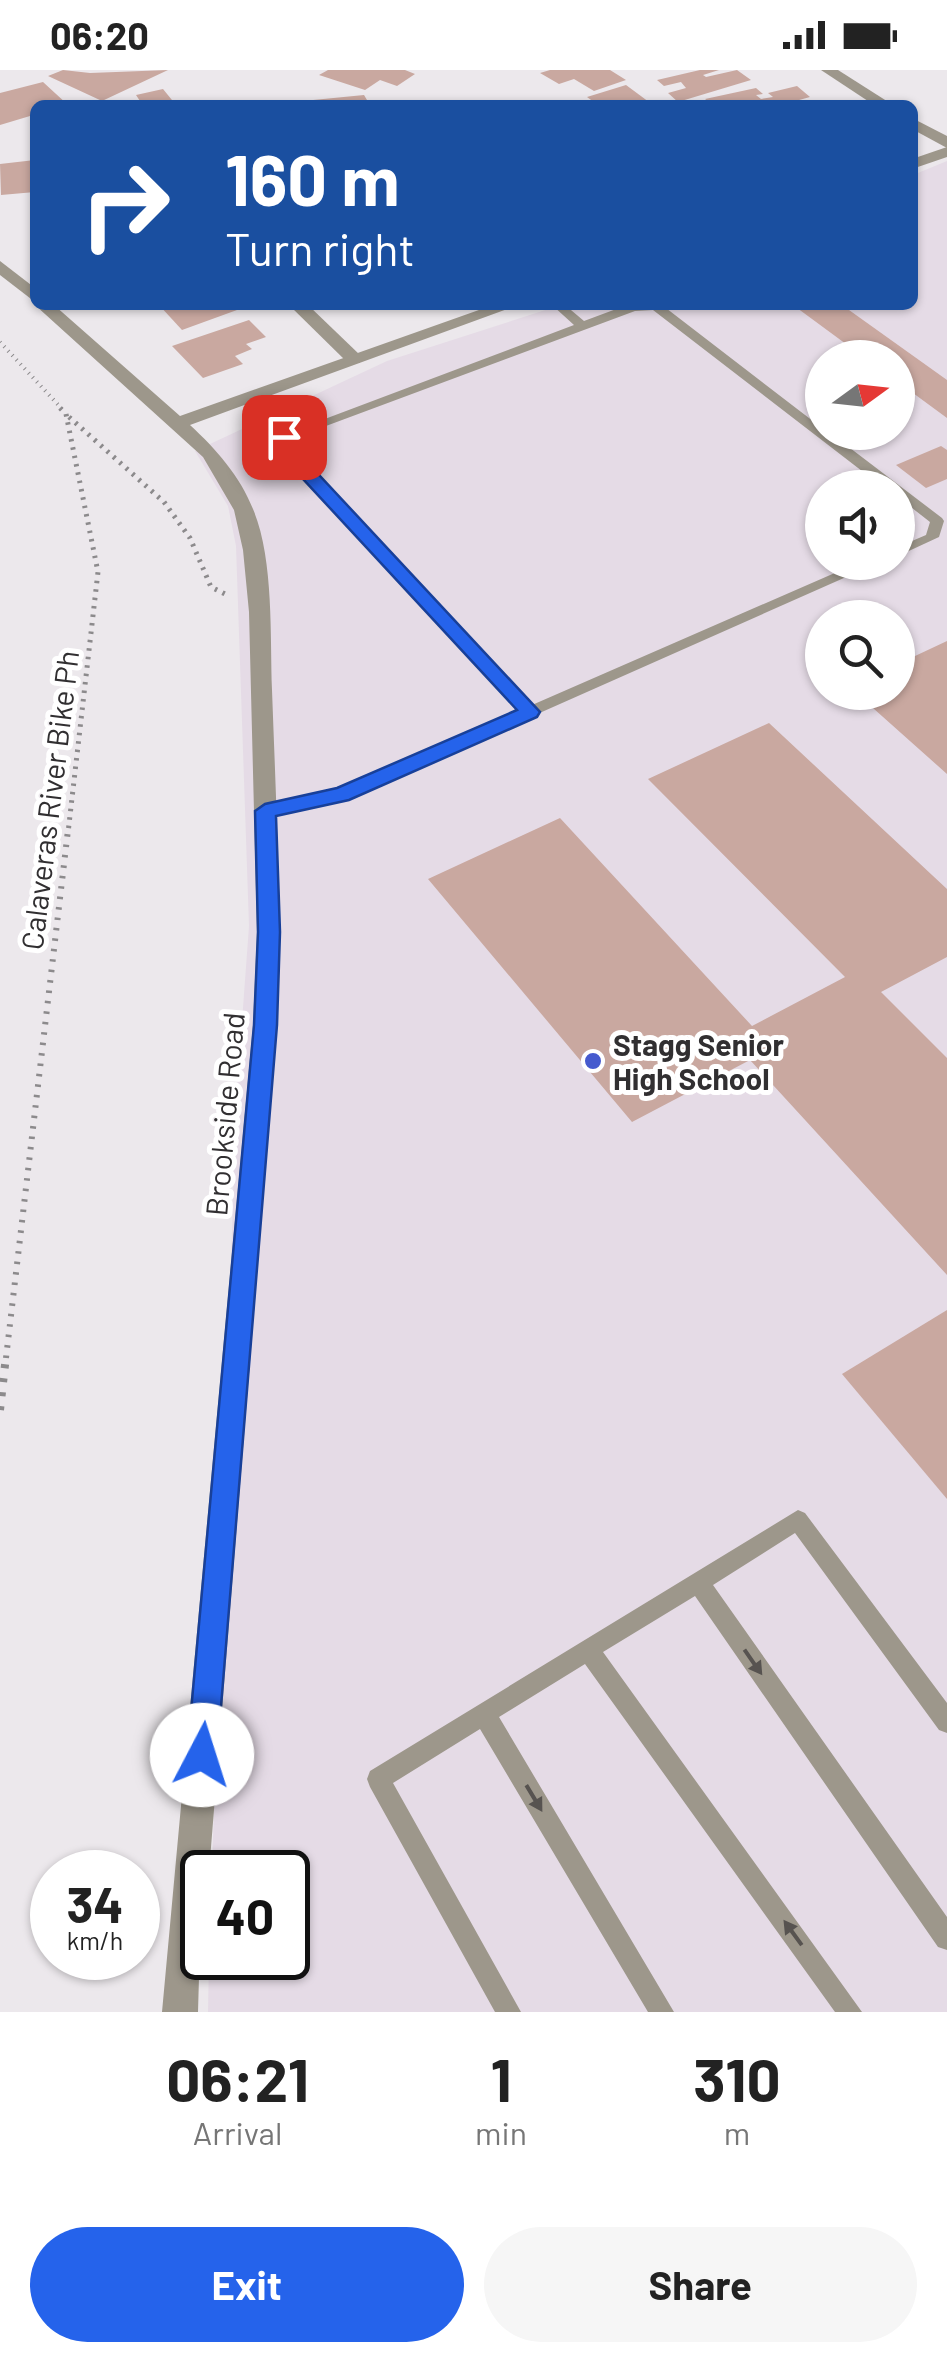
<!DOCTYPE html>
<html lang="en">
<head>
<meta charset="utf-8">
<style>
  body { margin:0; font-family:Barlow,sans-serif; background:#f6f6f6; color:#222; height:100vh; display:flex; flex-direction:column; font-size:38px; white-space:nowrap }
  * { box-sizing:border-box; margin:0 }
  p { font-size:32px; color:#767676 }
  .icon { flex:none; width:55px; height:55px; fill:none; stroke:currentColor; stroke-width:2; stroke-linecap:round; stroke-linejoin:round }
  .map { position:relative; height:1942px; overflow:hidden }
  .details { display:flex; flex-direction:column; background:#fff; flex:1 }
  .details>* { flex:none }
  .guide { position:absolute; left:30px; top:30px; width:888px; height:210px; border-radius:15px; box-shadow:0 2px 8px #0004; background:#1a4fa0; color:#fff; overflow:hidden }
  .needle { width:65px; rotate:75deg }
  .tools { position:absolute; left:805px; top:270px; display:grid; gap:20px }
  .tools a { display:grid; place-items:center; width:110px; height:110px; border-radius:50%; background:#fff; box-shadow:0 2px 8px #0004; font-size:50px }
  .speed { position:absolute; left:30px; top:1780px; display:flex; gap:20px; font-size:50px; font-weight:700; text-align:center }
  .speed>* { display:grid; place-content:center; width:130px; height:130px; border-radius:50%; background:#fff; box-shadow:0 2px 8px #0004; line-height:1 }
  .speed small { font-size:25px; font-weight:400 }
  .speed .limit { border:5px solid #111; border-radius:15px; background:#fff; color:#111 }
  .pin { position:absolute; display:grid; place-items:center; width:85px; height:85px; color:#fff; margin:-42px; border-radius:20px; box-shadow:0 5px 15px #0006 }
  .me { position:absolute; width:110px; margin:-55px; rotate:5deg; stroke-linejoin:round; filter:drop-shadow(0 0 8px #0008) }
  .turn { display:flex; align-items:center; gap:35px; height:210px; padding:0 30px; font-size:45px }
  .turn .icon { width:130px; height:130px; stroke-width:2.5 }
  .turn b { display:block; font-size:70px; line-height:85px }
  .eta { display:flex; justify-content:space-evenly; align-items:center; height:170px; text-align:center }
  .eta b { font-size:60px; font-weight:700; line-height:70px }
  .cta { display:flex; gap:20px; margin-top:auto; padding:20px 30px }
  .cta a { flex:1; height:115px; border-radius:60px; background:#2563eb; color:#fff; font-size:40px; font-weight:700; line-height:115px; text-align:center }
  .cta a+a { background:#f6f6f6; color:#222 }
  .status { display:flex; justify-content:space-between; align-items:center; height:70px; padding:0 50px; background:#fff; direction:ltr }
  .status svg { height:28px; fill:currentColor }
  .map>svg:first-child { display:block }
  .built { fill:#e5dbe6; fill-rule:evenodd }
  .building { fill:#c9a8a0 }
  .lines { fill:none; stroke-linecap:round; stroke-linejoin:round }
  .path-far3 { stroke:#8c8a8c; stroke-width:4; stroke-dasharray:1 5; stroke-linecap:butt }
  .path-far2 { stroke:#8c8a8c; stroke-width:5; stroke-dasharray:2.5 6; stroke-linecap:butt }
  .path-far1 { stroke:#8c8a8c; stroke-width:6; stroke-dasharray:2.5 8; stroke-linecap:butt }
  .path { stroke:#8c8a8c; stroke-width:8; stroke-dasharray:4 10; stroke-linecap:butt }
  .service { fill:#9d978b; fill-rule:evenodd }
  .minor { fill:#9d978b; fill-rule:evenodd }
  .tertiary { fill:#9d978b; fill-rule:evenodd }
  .oneway { fill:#575350 }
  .route { fill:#2563eb; stroke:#184099; stroke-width:2.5 }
  .poi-dot { fill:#465ace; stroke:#fff; stroke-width:4 }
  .labels { text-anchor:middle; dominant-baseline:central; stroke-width:10; stroke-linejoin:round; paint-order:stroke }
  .street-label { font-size:30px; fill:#312f31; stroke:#fff }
  .poi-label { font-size:30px; font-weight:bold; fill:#312f31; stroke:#fff; text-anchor:start }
</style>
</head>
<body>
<div class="status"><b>06:20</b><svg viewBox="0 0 49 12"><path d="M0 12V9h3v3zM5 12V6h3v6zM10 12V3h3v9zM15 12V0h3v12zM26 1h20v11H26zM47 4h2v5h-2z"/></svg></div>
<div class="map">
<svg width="947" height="1942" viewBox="0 0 947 1942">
  <rect width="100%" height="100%" fill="#ece8ec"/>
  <path class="built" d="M 947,91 L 947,1942 L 208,1942 L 209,1888 L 288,1888 L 288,1802 L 212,1802 L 236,1033 L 249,856 L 236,476 L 228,436 L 195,381 L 387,291 L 561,235 L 912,235 L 913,105 ZM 822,288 L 898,288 L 898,362 L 822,362 ZM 822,418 L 898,418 L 898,492 L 822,492 ZM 822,548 L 898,548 L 898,622 L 822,622 Z"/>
  <g class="building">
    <path d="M 63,0 L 90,3 L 168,0 L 102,31 L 48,6 Z"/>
    <path d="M 328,0 L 405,0 L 415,4 L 397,16 L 380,10 L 365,20 L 319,5 Z"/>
    <path d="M 550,0 L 610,0 L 626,10 L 594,21 L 574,9 L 559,14 L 540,3 Z"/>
    <path d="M 700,0 L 719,0 L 703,5 L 706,7 L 737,0 L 751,10 L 678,32 L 668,23 L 686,18 L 681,12 L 664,16 L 657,10 Z"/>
    <path d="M 43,12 L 68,35 L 35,35 L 35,52 L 30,46 L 0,55 L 0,23 Z"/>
    <path d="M 626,15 L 653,35 L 598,35 L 587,27 Z"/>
    <path d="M 797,16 L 810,27 L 781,35 L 713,35 L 705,29 L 756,18 L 763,24 L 756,25 L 761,29 L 773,27 L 768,23 Z"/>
    <path d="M 163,19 L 176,35 L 130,35 L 140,31 L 136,25 Z"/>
    <path d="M 364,25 L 370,35 L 304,35 L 303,31 Z"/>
    <path d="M 35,90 L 35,122 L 1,125 L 0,94 Z"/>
    <path d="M 159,235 L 232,235 L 237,240 L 182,260 Z"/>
    <path d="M 793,235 L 842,235 L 947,310 L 947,348 L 898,312 L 898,288 L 865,288 Z"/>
    <path d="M 249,250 L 266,267 L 246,274 L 252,279 L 235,286 L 243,294 L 203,308 L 172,276 Z"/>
    <path d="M 941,376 L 947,380 L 947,409 L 926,418 L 896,395 Z"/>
    <path d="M 947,571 L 947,704 L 855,622 L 898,622 L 898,594 Z"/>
    <path d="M 769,653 L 947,819 L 947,887 L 881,922 L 947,988 L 947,1205 L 750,990 L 632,1052 L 428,809 L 560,748 L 752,956 L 845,907 L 648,709 Z"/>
    <path d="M 947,1240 L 947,1429 L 842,1304 Z"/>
  </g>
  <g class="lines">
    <path class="path-far3" d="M 0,272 L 63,340"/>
    <g class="path-far2">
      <path d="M 60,338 L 66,344 L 98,502 L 68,763"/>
      <path d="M 69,347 L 164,432 L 190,468 L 211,517 L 227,525"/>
    </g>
    <path class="path-far1" d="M 6,1288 L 68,760"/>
    <path class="path" d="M 0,1340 L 6,1286"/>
    <g class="service">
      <path d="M 552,235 L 565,235 L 584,251 L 627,235 L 662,235 L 822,358 L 822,362 L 829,362 L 942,448 L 944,451 L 939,467 L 898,486 L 898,477 L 926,465 L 930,452 L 898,427 L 898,418 L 884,418 L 653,240 L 635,241 L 291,369 L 291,377 L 532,635 L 860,492 L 880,492 L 348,728 L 265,747 L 259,745 L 257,741 L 259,737 L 338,719 L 520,640 L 279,381 L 277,367 L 574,255 Z"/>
      <path d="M 798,1440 L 805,1443 L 947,1633 L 947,1663 L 939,1660 L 795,1463 L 713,1515 L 947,1847 L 947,1880 L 938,1877 L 695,1526 L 603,1582 L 862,1942 L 835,1942 L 585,1594 L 499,1647 L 674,1942 L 648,1942 L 480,1659 L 393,1713 L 521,1942 L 495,1942 L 370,1717 L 367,1709 L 370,1701 Z"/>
    </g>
    <g class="minor">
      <path d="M 821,0 L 838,0 L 893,35 L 874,35 Z"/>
      <path d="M 912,48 L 947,66 L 947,78 L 912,59 Z"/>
      <path d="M 289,235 L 308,235 L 360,285 L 360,293 L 348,293 Z"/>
    </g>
    <g class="tertiary">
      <path d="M 947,77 L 947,87 L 912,99 L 912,89 Z"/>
      <path d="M 0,191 L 35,218 L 35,232 L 0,205 Z"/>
      <path d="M 35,235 L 54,235 L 180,346 L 493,235 L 518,235 L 190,355 C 216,379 240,406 253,439 C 274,489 270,566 272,620 C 276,732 282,843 277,955 L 209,1802 L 202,1802 L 198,1942 L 162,1942 L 253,955 L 257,862 L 249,542 L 243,480 L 234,440 L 203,387 Z"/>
    </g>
  </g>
  <defs><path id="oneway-solid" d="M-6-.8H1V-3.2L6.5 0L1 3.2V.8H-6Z" transform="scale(2.5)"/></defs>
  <g class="oneway">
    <use href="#oneway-solid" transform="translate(753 1592) rotate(55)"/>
    <use href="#oneway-solid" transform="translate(534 1728) rotate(59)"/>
    <use href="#oneway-solid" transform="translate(793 1863) rotate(-126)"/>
  </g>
  <path class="route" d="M 279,363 L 290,363 L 293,377 L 540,642 L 537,647 L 349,730 L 276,746 L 280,862 L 277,955 L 217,1685 L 213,1695 L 202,1700 L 192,1695 L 187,1685 L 254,955 L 258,862 L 255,741 L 265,734 L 337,718 L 517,640 L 278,382 Z"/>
  <circle class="poi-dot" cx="593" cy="991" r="10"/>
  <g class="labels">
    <g class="street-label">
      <text transform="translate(49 730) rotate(-83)">Calaveras River Bike Ph</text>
      <text transform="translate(224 1044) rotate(-85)">Brookside Road</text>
    </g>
    <g class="poi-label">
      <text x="613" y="974">Stagg Senior<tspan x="613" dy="34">High School</tspan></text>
    </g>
  </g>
</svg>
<div class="tools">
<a><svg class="needle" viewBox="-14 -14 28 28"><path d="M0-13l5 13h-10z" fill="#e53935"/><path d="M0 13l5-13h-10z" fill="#767676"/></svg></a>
<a><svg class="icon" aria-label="sound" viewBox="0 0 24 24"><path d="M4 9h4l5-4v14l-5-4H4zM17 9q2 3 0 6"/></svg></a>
<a><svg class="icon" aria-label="search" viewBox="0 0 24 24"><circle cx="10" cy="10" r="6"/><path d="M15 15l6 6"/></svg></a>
</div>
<div class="speed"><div>34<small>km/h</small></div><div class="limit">40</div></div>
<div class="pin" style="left:284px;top:367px;background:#d93025"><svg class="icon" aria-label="arrive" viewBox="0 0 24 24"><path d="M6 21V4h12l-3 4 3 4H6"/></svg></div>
<svg class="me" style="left:202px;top:1685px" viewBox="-20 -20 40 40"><circle r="19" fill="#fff"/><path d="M0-13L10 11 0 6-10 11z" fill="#2563eb"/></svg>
<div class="guide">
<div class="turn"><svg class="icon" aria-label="right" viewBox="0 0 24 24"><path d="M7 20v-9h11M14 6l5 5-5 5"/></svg><div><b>160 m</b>Turn right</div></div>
</div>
</div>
<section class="details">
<div class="eta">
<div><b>06:21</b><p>Arrival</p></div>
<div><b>1</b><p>min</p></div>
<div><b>310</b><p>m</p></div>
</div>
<div class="cta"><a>Exit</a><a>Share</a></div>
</section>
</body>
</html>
